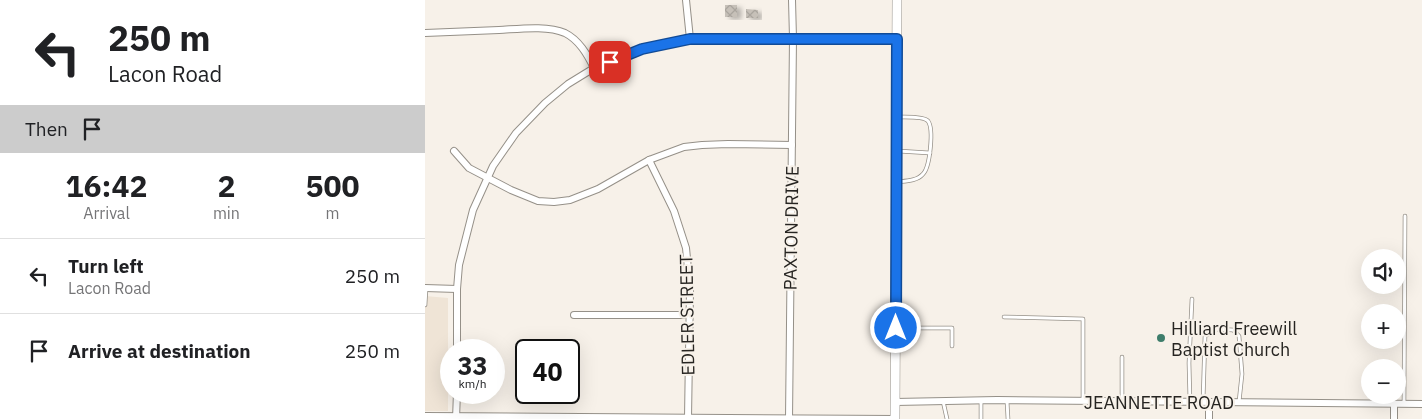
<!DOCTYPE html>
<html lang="en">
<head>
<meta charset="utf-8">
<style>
  body { margin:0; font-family:"IBM Plex Sans",sans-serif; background:#f6f6f6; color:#202124; height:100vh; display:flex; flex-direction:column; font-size:19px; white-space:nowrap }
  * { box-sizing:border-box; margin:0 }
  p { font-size:16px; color:#757577 }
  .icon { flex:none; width:28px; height:28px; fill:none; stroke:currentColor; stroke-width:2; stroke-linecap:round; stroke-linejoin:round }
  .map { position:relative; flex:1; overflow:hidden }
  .sheet { display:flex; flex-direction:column; background:#fff; width:425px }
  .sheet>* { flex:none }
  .top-card { background:#fff; color:#202124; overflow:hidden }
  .controls { position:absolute; left:936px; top:249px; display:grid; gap:10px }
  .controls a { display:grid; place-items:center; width:45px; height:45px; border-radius:50%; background:#fff; box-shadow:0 5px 20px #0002; font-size:25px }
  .speed { position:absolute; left:15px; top:339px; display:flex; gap:10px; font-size:25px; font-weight:700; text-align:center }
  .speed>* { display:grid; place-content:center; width:65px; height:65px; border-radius:50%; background:#fff; box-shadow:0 5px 20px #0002; line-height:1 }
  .speed small { font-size:12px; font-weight:400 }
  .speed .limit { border:2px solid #111; border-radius:8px; background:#fff; color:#111 }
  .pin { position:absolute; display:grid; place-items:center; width:42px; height:42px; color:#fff; margin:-21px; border-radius:10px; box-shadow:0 2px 8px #0006 }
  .me { position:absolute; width:55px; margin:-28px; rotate:0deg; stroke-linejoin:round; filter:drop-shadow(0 0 4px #0008) }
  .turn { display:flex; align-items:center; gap:18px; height:105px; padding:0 25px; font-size:22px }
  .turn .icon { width:65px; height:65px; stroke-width:2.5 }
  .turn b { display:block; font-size:35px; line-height:42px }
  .then { display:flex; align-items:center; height:48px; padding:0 25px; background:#0003; gap:10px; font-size:19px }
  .eta { display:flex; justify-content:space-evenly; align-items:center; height:85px; text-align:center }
  .eta b { font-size:30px; font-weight:700; line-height:35px }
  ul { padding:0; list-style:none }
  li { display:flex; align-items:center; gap:15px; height:75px; padding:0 25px; border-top:1px solid #e0e0e0 }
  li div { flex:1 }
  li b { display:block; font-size:19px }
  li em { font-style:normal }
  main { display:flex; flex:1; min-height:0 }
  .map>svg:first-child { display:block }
  .built { fill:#efe4d6 }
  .building { fill:url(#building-cross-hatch); filter:url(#shadow) }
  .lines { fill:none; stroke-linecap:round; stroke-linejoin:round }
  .lane-casing { stroke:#959088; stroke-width:4.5 }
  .street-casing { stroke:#959088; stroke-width:8 }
  .secondary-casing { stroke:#959088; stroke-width:10 }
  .lane { stroke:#fff; stroke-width:3 }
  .street { stroke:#fff; stroke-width:6 }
  .secondary { stroke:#fff; stroke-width:9 }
  .route-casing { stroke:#114b97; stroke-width:12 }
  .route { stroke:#1a73e8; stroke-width:9 }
  .poi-dot { fill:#3e7d6b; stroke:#f7f1e9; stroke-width:2 }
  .labels { text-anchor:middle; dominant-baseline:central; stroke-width:4; stroke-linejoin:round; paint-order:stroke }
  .street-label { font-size:18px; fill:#262421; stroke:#f7f1e9 }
  .poi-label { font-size:18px; fill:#262421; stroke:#f7f1e9; text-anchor:start }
</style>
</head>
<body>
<main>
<section class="sheet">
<div class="top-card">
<div class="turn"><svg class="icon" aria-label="left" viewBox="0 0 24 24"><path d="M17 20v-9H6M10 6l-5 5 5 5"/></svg><div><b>250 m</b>Lacon Road</div></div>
<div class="then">Then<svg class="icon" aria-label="arrive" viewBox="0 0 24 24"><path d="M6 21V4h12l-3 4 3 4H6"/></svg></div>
</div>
<div class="eta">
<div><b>16:42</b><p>Arrival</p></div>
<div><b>2</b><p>min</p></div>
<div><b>500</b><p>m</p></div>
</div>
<ul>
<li><svg class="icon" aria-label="left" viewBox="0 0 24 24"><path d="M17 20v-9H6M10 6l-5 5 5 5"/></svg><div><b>Turn left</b><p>Lacon Road</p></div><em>250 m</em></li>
<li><svg class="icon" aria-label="arrive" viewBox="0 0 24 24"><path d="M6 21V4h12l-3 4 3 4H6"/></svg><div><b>Arrive at destination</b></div><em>250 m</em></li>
</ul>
</section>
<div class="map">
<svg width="997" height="419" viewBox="0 0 997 419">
  <defs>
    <pattern id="building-cross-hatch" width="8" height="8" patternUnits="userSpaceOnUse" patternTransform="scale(1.25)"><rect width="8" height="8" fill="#c6c0b8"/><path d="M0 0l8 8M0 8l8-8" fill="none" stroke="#aaa59e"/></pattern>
    <filter id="shadow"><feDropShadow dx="4.5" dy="2.5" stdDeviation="2.5" flood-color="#0004"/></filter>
  </defs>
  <rect width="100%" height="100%" fill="#f7f1e9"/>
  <path class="built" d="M 0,296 L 23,298 L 23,411 L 0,411 Z"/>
  <g class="building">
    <rect x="300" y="5" width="12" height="12"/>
    <path d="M 321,9 L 333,10 L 333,18 L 321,18 Z"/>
  </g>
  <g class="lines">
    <g class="lane-casing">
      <g id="lane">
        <path d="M 473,151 L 505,153"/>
        <path d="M 472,182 C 481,181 492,181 498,174 C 505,167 509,129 503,121 C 499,116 480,117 473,117"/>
        <path d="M 0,305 L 1,288"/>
        <path d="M 579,317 L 658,319 L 658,401"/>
        <path d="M 471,328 L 527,328 L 527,346"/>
        <path d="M 697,357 L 697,402"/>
        <path d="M 518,401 L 522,419"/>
        <path d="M 582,401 L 583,419"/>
        <path d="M 765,402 L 764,363 L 767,299"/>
        <path d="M 778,402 L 780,336 L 791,329 L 808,330 L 814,336 L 817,374 L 814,402"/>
        <path d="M 979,404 L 980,216"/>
        <path d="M 556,419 L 556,401"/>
      </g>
    </g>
    <g class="street-casing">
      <g id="street">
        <path d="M 261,0 L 265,39"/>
        <path d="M 0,33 C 25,32 49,31 74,30 C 93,29 122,25 140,33 C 154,40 162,54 169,68"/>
        <path d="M 29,151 L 44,168 L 86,190 L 113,201 L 129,202 L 145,200 L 173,189 L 224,160 L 259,147 L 277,145 L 303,144 L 367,145"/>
        <path d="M 224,160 L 249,211 L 261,248 L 265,290 L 263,418"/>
        <path d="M 0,288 L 32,289"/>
        <path d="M 149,315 L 264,315"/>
        <path d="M 32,350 L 32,289 L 34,265 L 48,210 L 68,166 L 91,133 L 120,103 L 143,84 L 169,68 L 217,49 L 265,39 L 472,39"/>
        <path d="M 470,402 L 572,400 L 997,404"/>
        <path d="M 784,402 L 784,419"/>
        <path d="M 969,404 L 969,419"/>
        <path d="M 0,416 L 470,419"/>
        <path d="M 31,419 L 32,392"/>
        <path d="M 364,419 L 368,38 L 367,0"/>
      </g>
    </g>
    <g class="secondary-casing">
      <path id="secondary" d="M 470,419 L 472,0"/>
    </g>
    <use href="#lane" class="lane"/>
    <use href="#street" class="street"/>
    <use href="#secondary" class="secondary"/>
  </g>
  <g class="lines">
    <g class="route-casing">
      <path id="route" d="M 185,62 L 217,49 L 265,39 L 472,39 L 471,328"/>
    </g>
    <use href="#route" class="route"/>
  </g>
  <circle class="poi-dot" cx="736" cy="338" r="5"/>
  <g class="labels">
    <g class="street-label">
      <text transform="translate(366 228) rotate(-89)">PAXTON DRIVE</text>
      <text transform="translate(262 315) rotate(-91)">EDLER STREET</text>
      <text x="734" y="402">JEANNETTE ROAD</text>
    </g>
    <g class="poi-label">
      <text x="746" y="328">Hilliard Freewill<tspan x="746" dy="21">Baptist Church</tspan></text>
    </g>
  </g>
</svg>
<div class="controls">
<a><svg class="icon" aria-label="sound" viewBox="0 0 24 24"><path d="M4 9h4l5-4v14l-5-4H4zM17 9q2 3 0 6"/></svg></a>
<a>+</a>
<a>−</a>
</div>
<div class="speed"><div>33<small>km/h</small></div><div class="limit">40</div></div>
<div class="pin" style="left:185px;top:62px;background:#d93025"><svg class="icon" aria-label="arrive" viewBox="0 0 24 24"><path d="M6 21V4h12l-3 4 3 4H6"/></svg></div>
<svg class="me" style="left:471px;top:328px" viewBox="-20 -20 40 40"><circle r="17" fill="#1a73e8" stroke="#fff" stroke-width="3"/><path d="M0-11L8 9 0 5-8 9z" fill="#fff"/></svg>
</div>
</main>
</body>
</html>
